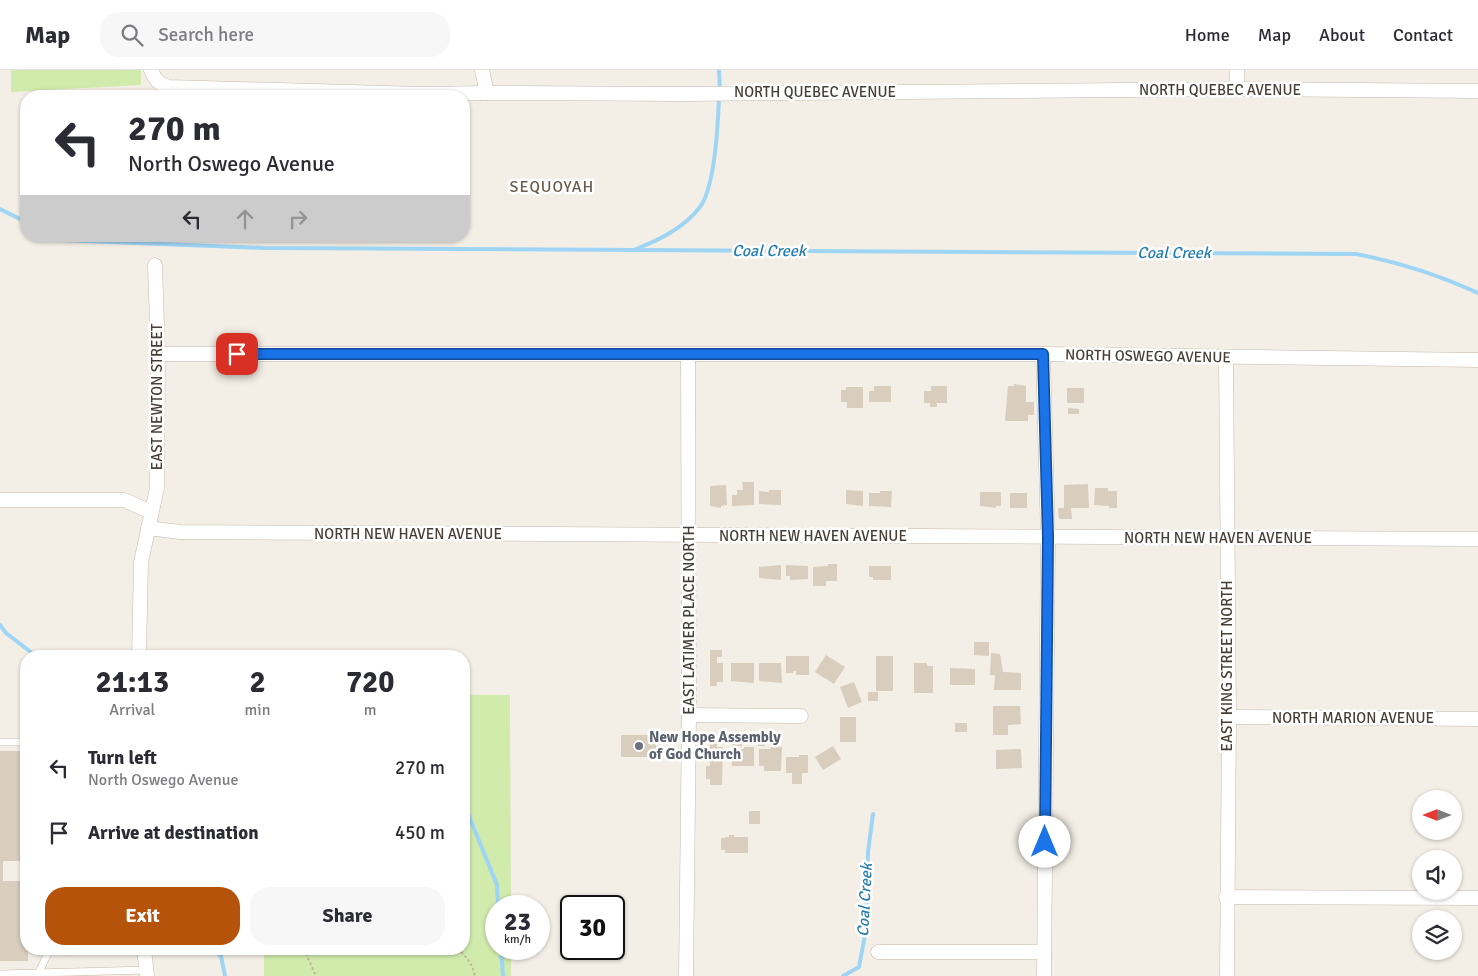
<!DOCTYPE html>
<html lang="en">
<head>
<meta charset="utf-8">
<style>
  body { margin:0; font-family:Signika,sans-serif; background:#f7f7f7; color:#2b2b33; height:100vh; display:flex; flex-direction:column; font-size:19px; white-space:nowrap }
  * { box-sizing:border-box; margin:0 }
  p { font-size:16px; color:#7c7c81 }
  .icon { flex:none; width:28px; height:28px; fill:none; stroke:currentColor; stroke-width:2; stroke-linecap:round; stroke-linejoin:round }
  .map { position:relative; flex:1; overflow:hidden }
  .sheet { position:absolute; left:20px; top:580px; width:450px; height:305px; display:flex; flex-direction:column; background:#fff; border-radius:20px; box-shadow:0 1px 4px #0004 }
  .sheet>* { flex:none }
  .top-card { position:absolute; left:20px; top:20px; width:450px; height:152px; border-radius:20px; box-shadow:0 1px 4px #0004; background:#fff; color:#2b2b33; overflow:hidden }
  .needle { width:32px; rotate:270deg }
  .controls { position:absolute; left:1412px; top:720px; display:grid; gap:10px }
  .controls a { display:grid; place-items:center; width:50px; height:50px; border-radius:50%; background:#fff; box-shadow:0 1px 4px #0004; font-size:25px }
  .speed { position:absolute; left:485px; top:825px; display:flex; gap:10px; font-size:25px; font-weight:700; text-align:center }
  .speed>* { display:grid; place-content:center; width:65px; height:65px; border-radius:50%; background:#fff; box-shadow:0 1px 4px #0004; line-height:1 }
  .speed small { font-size:12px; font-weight:400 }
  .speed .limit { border:2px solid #111; border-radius:8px; background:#fff; color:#111 }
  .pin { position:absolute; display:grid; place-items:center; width:42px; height:42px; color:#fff; margin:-21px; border-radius:10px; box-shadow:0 2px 8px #0006 }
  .me { position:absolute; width:55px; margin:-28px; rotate:0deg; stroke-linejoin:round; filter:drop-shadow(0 0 4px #0008) }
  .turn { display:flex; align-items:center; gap:18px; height:105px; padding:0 25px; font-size:22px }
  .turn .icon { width:65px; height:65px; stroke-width:2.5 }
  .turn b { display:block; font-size:35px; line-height:42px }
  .lanes { display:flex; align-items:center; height:48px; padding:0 25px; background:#0003; justify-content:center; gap:25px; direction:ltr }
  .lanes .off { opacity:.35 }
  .eta { display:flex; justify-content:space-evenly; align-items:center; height:85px; text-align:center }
  .eta b { font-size:30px; font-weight:800; line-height:35px }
  .button { display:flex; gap:10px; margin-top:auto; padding:10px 25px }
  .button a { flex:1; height:58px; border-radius:20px; background:#b45309; color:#fff; font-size:20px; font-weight:800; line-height:58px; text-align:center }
  .button a+a { background:#f7f7f7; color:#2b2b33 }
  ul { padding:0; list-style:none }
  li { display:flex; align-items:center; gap:15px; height:65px; padding:0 25px }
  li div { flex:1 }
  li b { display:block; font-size:19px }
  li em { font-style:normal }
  header { display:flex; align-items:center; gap:30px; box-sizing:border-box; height:70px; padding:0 25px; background:#fff; border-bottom:1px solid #e1e1e2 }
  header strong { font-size:24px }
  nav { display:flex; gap:28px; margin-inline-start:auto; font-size:18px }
  .search { width:350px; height:45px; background:#f7f7f7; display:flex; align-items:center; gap:12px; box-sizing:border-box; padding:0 18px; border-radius:20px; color:#7c7c81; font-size:19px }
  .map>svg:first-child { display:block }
  .green { fill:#d1ebac }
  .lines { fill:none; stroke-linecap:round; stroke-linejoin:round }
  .stream { stroke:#9ed5f5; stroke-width:4 }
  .building { fill:#d9cdbd }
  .lane-casing { stroke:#c3b9ab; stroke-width:8 }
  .street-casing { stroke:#c3b9ab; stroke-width:15 }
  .path { stroke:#c3b298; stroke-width:2; stroke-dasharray:2.5 2.5; stroke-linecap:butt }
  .lane { stroke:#fff; stroke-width:7 }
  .street { stroke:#fff; stroke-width:14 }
  .route-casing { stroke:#114b97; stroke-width:12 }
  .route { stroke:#1a73e8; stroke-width:9 }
  .worship-dot { fill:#6b7280; stroke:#fff; stroke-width:2 }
  .labels { text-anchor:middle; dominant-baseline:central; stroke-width:5; stroke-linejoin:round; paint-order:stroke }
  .street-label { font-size:15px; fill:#473f35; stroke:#fff }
  .worship-label { font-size:15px; font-weight:bold; fill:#5b616d; stroke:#fff; text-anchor:start }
  .neighbourhood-label { font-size:16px; letter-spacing:1px; fill:#6b5d4b; stroke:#fff }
  .water-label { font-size:16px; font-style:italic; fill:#257db2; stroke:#fff }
</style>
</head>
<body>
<header>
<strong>Map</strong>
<div class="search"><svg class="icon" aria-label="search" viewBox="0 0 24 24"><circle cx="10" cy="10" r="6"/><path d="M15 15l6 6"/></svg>Search here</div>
<nav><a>Home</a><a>Map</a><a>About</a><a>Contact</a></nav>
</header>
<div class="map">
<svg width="1478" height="906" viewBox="0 0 1478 906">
  <rect width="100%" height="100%" fill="#f4efe6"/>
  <g class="green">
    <path d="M 11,0 L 141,0 L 141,15 L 11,22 Z"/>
    <path d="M 464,625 L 510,625 L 511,836 L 496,836 L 496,879 L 511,879 L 511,906 L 264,906 L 264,879 L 464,879 Z"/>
  </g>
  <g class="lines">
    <g class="stream">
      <path d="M 719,0 L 720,20"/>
      <path d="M 0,139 L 26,152"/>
      <path d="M 54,166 L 60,170 L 264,178 L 1356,184 C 1398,192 1439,205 1478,223"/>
      <path d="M 636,179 C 659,170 684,158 700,137 C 715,117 718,54 719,27"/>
      <path d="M 0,555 L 6,563 L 36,586"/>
      <path d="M 464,734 L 497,815 L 498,836"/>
      <path d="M 212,879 L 221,886 L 225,906"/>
      <path d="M 501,879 L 503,906"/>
      <path d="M 843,906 L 859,897 L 866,860 L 868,782 L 873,744"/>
    </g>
  </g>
  <g class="building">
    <path d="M 1014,314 L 1026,316 L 1026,332 L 1034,332 L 1034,345 L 1028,345 L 1028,351 L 1005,351 L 1008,316 L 1014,316 Z"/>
    <path d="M 874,316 L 891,316 L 891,332 L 869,332 L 869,321 L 874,321 Z"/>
    <path d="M 931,316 L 947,316 L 947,333 L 937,333 L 937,337 L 930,337 L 930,333 L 924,333 L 924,321 L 931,321 Z"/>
    <path d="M 846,317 L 863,317 L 863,338 L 847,338 L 847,332 L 841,332 L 841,320 L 846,320 Z"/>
    <rect x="1067" y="318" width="17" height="15"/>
    <path d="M 1068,338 L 1079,339 L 1079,344 L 1068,344 Z"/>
    <path d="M 742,412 L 754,412 L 754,435 L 732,436 L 732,425 L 737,425 L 737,420 L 743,420 Z"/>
    <path d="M 1088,414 L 1089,438 L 1071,438 L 1072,449 L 1059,449 L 1058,438 L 1064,438 L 1064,415 Z"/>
    <path d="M 726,415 L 727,435 L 721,436 L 721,438 L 710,436 L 710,416 Z"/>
    <path d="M 1095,418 L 1108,418 L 1108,421 L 1117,421 L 1117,438 L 1109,438 L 1109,436 L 1094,435 Z"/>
    <path d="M 769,420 L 781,420 L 781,435 L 759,434 L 759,421 L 769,422 Z"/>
    <path d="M 846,420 L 863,421 L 863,436 L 846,434 Z"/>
    <path d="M 880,421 L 892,421 L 891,437 L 869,436 L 869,423 L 880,423 Z"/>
    <path d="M 980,422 L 1001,422 L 1001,436 L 996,436 L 996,438 L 980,436 Z"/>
    <rect x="1010" y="423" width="17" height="15"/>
    <path d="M 828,494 L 837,494 L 837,511 L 826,511 L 826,516 L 813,516 L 813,497 L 828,496 Z"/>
    <path d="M 781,495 L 781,510 L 759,508 L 759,497 Z"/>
    <path d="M 786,495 L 808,496 L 808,509 L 790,510 L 790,506 L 786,506 Z"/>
    <path d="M 869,496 L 891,496 L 891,510 L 873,510 L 873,507 L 869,507 Z"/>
    <path d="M 974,572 L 989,572 L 989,586 L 974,585 Z"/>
    <path d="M 710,580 L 722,580 L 722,587 L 717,587 L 717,593 L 723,593 L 723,612 L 717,612 L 717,616 L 710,616 Z"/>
    <path d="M 991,583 L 1000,584 L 1003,602 L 1021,603 L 1021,620 L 994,620 L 995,605 L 990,605 Z"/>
    <path d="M 826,585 L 845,597 L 834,614 L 815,602 Z"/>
    <path d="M 786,586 L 809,586 L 809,605 L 796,605 L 796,601 L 793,601 L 793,603 L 786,603 Z"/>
    <rect x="876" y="586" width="17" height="35"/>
    <path d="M 731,593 L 754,593 L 754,613 L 731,611 Z"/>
    <path d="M 759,593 L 781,593 L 782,613 L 759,611 Z"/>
    <path d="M 914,593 L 927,593 L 927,596 L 933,596 L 933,623 L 914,623 Z"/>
    <path d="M 950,598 L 975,599 L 975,615 L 950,615 Z"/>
    <path d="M 854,612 L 862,632 L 848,638 L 840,617 Z"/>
    <rect x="868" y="622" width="10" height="9"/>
    <path d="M 993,636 L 1020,636 L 1021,654 L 1008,655 L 1008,665 L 993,665 Z"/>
    <rect x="840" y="647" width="16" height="25"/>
    <rect x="955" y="653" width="12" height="9"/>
    <rect x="621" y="665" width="35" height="22"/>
    <path d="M 758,665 L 764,665 L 765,676 L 758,676 Z"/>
    <rect x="732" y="666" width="10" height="10"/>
    <path d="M 710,673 L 717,673 L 717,677 L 723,677 L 722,715 L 710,715 L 710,709 L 706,709 L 706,696 L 710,696 Z"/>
    <path d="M 833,676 L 841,689 L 823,700 L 815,687 Z"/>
    <path d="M 744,677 L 754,677 L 754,696 L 732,696 L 731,679 L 744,679 Z"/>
    <path d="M 771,677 L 782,677 L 781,701 L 764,701 L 764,696 L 759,696 L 759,679 L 771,679 Z"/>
    <path d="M 1021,679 L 1022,698 L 996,699 L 996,680 Z"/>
    <path d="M 0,681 L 26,681 L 26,791 L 3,791 L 3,811 L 26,811 L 26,879 L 28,879 L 28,891 L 0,891 Z"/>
    <path d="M 799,685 L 808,685 L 808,703 L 802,703 L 802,714 L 792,714 L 792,703 L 786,703 L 786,687 L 799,687 Z"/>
    <rect x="749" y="741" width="11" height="13"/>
    <path d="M 729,765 L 734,765 L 734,767 L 748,767 L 748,783 L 725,783 L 725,780 L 721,780 L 721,768 L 725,768 L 725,767 L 729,767 Z"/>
  </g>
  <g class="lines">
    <g class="lane-casing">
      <g id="lane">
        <path d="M 0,672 L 26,672"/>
        <path d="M 0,904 L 147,900"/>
        <path d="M 37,906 L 50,879"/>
      </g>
    </g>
    <g class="street-casing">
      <g id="street">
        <path d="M 151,0 C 155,10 159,14 169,17 L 421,24 L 487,23 L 682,24 L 1237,19 L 1478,21"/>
        <path d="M 482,0 L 487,23"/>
        <path d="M 1237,19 L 1237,0"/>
        <path d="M 158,284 L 1043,284 L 1478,290"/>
        <path d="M 1043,284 L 1048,467 L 1044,906"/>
        <path d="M 1226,287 L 1229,647 L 1227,906"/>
        <path d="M 0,430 L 124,430 L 151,442"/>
        <path d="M 148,458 L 180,462 L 1478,469"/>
        <path d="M 139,586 L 141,492 L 157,418 L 158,284 L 155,195"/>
        <path d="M 689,645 L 801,646"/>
        <path d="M 1229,647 L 1478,649"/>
        <path d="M 1226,827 L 1478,828"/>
        <path d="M 144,879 L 147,906"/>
        <path d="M 878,882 L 1044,882"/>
        <path d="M 686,906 L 689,645 L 688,285"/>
      </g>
    </g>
    <g class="path">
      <path d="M 304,879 L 316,906"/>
      <path d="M 457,879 C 467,887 472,893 475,906"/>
    </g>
    <use href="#lane" class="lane"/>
    <use href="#street" class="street"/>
  </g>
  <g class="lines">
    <g class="route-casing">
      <path id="route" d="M 237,284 L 1043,284 L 1048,467 L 1045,772"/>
    </g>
    <use href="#route" class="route"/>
  </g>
  <circle class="worship-dot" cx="639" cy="676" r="5"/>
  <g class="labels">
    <g class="street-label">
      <text x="1220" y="20">NORTH QUEBEC AVENUE</text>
      <text x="815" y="22">NORTH QUEBEC AVENUE</text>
      <text transform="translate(1148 286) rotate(1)">NORTH OSWEGO AVENUE</text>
      <text transform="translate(157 327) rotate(-90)">EAST NEWTON STREET</text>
      <text x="408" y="464">NORTH NEW HAVEN AVENUE</text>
      <text x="813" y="466">NORTH NEW HAVEN AVENUE</text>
      <text x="1218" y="468">NORTH NEW HAVEN AVENUE</text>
      <text transform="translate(689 550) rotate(-90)">EAST LATIMER PLACE NORTH</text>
      <text transform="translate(1227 596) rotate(-90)">EAST KING STREET NORTH</text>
      <text x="1353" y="648">NORTH MARION AVENUE</text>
    </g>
    <g class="worship-label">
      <text x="649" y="667">New Hope Assembly<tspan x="649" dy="17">of God Church</tspan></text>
    </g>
    <g class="neighbourhood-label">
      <text x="552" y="117">SEQUOYAH</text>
    </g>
    <g class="water-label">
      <text x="769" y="181">Coal Creek</text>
      <text x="1174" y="183">Coal Creek</text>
      <text transform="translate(865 830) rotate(-87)">Coal Creek</text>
    </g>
  </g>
</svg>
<div class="controls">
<a><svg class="needle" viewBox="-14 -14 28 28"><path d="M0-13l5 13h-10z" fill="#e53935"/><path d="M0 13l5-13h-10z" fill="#7c7c81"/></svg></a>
<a><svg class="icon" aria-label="sound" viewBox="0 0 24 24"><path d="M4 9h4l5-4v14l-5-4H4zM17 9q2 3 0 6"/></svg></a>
<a><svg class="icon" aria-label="layers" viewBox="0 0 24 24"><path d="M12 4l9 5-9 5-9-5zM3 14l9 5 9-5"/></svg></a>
</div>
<div class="speed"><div>23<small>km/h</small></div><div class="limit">30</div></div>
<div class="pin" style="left:237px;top:284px;background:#d93025"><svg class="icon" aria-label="arrive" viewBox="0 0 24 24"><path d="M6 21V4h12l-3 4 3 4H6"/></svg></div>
<svg class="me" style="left:1045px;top:772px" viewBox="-20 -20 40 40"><circle r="19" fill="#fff"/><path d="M0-13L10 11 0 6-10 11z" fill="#1a73e8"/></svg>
<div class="top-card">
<div class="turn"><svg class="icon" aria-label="left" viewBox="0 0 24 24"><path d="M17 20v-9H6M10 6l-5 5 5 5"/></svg><div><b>270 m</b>North Oswego Avenue</div></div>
<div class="lanes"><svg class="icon" aria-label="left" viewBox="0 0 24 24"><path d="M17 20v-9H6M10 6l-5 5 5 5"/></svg><svg class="icon off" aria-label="ahead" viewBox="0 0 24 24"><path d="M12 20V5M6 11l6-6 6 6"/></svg><svg class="icon off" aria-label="right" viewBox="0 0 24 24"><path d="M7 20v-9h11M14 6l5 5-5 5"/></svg></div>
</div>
<section class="sheet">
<div class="eta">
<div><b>21:13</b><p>Arrival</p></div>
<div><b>2</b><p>min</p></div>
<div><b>720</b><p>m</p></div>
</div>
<ul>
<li><svg class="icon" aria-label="left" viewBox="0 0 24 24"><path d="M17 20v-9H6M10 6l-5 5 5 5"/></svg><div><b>Turn left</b><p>North Oswego Avenue</p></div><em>270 m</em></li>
<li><svg class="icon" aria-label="arrive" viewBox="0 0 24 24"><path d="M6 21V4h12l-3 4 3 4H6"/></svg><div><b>Arrive at destination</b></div><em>450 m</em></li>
</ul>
<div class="button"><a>Exit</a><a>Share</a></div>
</section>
</div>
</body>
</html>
